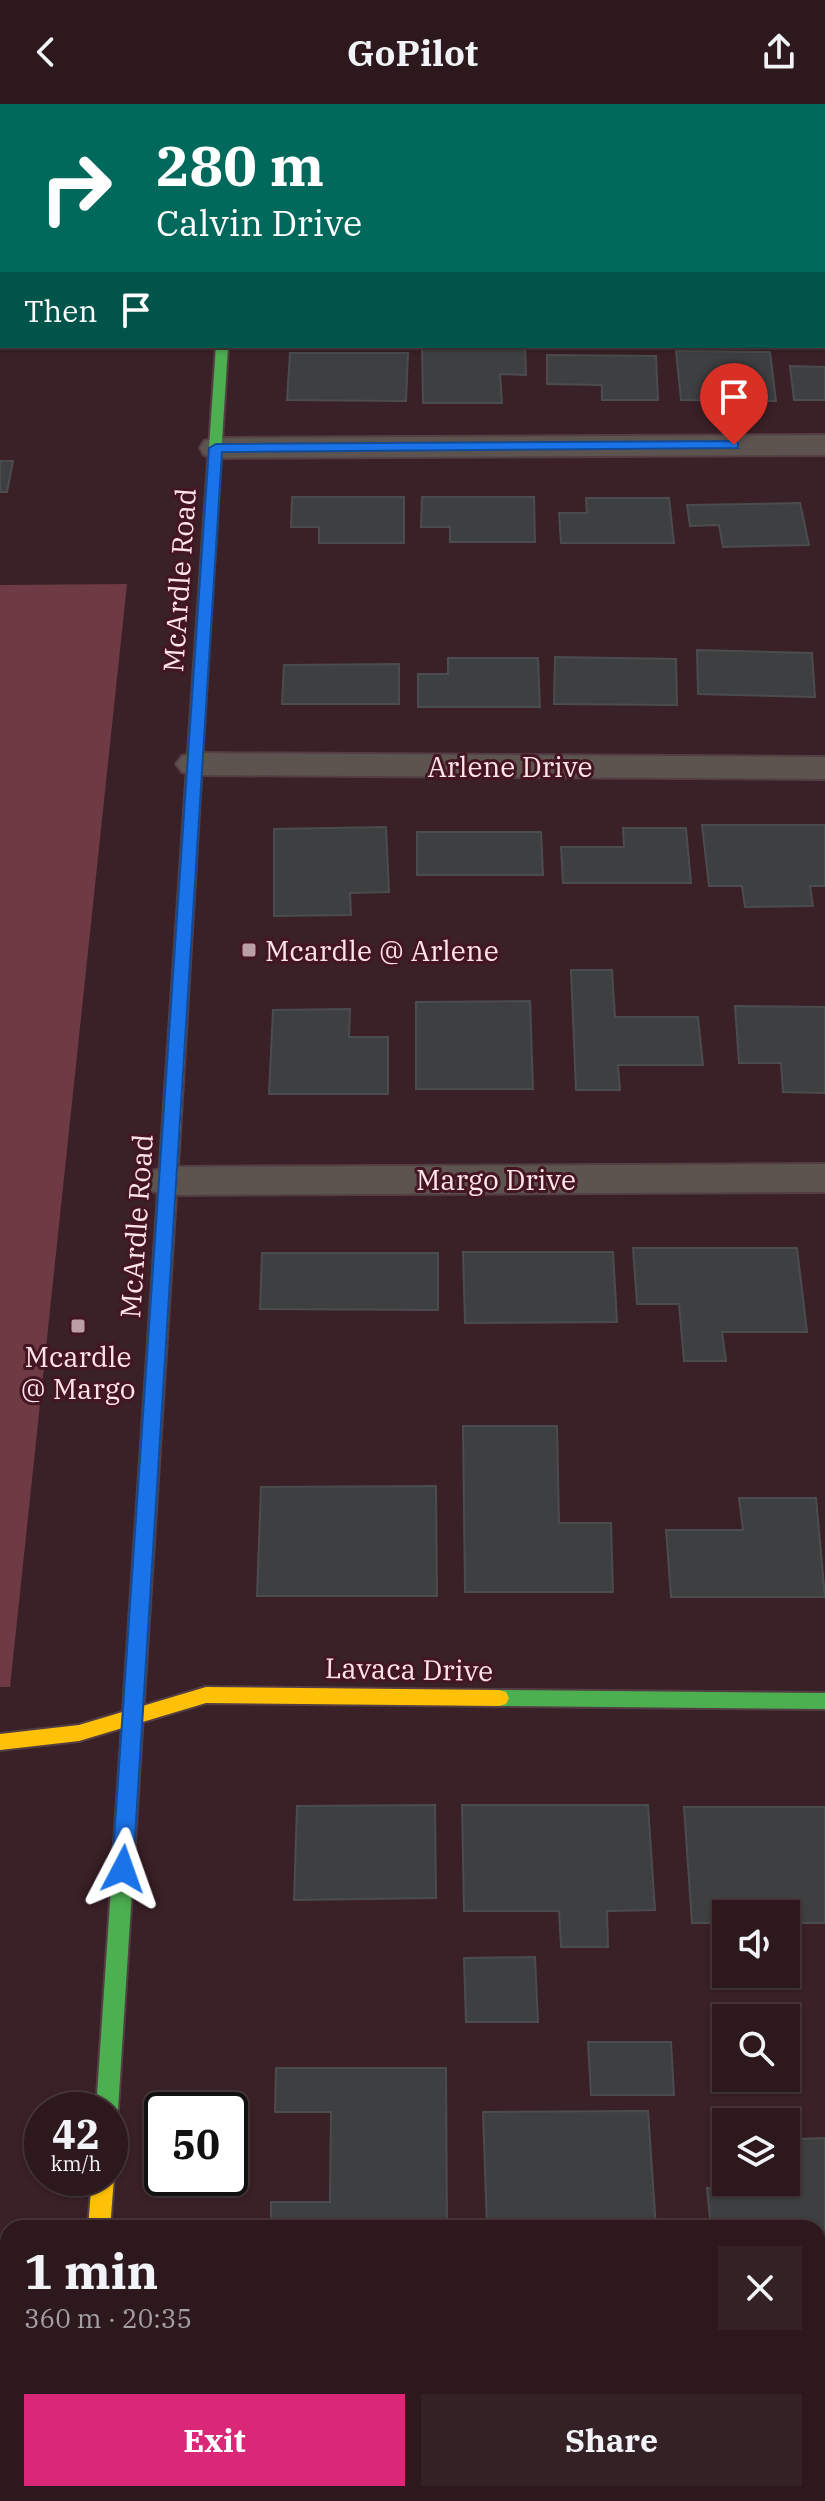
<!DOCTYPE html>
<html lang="en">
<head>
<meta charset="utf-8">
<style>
  body { margin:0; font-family:"IBM Plex Serif",serif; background:#342126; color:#f1f3f6; height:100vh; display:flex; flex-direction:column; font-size:30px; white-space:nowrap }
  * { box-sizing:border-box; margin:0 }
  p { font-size:26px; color:#a6a0a4 }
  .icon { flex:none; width:44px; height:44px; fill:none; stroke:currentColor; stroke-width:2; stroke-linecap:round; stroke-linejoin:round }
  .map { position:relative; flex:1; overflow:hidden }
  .details { position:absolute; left:0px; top:2116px; width:826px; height:282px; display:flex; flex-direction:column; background:#2c181d; border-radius:24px 24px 0 0; box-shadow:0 2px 6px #0004,0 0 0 2px #48373b }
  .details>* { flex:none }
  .top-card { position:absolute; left:0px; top:0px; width:826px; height:244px; box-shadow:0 2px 6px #0004,0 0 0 2px #48373b; background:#00695c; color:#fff; overflow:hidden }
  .buttons { position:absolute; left:712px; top:1796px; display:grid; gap:16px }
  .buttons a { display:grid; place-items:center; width:88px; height:88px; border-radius:0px; background:#2c181d; box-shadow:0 2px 6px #0004,0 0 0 2px #48373b; font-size:40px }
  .speed { position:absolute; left:24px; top:1988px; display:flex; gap:16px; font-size:40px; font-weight:700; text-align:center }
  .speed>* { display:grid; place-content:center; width:104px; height:104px; border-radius:50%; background:#2c181d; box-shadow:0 2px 6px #0004,0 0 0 2px #48373b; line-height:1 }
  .speed small { font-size:20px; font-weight:400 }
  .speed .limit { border:4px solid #111; border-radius:12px; background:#fff; color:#111 }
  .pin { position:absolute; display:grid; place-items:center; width:68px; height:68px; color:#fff; margin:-82px -34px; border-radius:50% 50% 50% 0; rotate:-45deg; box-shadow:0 0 8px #0007 }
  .pin .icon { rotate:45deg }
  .me { position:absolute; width:88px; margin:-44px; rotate:4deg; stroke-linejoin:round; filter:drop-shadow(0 0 6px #0008) }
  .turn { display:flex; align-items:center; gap:28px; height:168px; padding:0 24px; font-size:36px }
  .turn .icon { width:104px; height:104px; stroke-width:2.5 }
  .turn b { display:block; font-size:56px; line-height:68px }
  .then { display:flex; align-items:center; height:76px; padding:0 24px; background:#0003; gap:16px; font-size:30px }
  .round { display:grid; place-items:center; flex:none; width:84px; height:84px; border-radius:0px; background:#342126 }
  .summary { display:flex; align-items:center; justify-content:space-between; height:136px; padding:0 24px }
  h1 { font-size:48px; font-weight:700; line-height:60px }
  .action { display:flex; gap:16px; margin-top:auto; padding:16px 24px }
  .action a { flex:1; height:92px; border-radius:0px; background:#db2777; color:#fff; font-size:32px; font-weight:700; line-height:92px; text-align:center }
  .action a+a { background:#342126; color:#f1f3f6 }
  header { display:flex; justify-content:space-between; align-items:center; height:104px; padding:0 24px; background:#2c181d; font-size:36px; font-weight:700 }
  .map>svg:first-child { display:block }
  .green { fill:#6e3a44 }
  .building { fill:#3e3f41; stroke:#4a4c4e; stroke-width:2 }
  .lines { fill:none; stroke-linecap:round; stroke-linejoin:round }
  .street-casing { stroke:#533e43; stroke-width:4 }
  .fast-casing { stroke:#533e43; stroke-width:4 }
  .slow-casing { stroke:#533e43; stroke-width:4 }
  .jam-casing { stroke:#533e43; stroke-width:4 }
  .street { fill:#5d5450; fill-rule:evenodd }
  .fast { fill:#4caf50; fill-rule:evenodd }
  .slow { fill:#ffc107; fill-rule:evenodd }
  .jam { fill:#c62828; fill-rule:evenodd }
  .route { fill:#1a73e8; stroke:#114b97; stroke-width:2 }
  .poi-dot { fill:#baa0a5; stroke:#441621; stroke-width:3 }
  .labels { text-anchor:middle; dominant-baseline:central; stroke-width:6; stroke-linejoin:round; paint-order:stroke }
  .street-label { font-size:28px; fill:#ffe5e9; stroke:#441621 }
  .poi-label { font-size:28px; fill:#ffe5e9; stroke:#441621; text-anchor:start }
</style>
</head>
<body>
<header><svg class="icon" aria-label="back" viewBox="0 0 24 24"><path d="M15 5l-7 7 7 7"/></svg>GoPilot<svg class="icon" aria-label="share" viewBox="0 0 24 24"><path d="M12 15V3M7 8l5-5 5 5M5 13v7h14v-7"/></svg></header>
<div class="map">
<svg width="825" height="2397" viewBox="0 0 825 2397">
  <rect width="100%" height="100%" fill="#3a2027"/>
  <path class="green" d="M 127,480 L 10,1583 L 0,1583 L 0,481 Z"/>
  <g class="building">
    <path d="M 17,0 L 99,0 L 17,2 Z"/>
    <path d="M 422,242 L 525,243 L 526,271 L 500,270 L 502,299 L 423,299 Z"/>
    <path d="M 676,247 L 770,248 L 776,297 L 681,296 Z"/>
    <path d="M 290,249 L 408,249 L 406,297 L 287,296 Z"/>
    <path d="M 547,251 L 656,252 L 658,296 L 602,296 L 602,281 L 547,280 Z"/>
    <path d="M 790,262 L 825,263 L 825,296 L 794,296 Z"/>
    <path d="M 0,357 L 13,357 L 7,388 L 0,388 Z"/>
    <path d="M 292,393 L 404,393 L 404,439 L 319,439 L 319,423 L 291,423 Z"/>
    <path d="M 422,393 L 534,393 L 535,438 L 450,438 L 450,423 L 421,423 Z"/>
    <path d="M 586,394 L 669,394 L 674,439 L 561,439 L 559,409 L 587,409 Z"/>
    <path d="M 800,399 L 809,441 L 723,443 L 719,421 L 690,422 L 687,401 Z"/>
    <path d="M 697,546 L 812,549 L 815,593 L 698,590 Z"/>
    <path d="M 555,553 L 676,555 L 677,601 L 554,600 Z"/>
    <path d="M 448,554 L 538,554 L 540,603 L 418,603 L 418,570 L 448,570 Z"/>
    <path d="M 399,560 L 399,600 L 282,600 L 284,561 Z"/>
    <path d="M 702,721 L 825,721 L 825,782 L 810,782 L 813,802 L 745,803 L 742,782 L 709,782 Z"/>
    <path d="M 386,723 L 389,788 L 350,789 L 351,811 L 274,812 L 274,725 Z"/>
    <path d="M 623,724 L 686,724 L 691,779 L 563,779 L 561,743 L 624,743 Z"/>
    <path d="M 417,728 L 541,728 L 543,771 L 417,771 Z"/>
    <path d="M 571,866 L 612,866 L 615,913 L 698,913 L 703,961 L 618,961 L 620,986 L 576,986 Z"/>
    <path d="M 530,897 L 533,985 L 416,985 L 416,898 Z"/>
    <path d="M 735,902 L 825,903 L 825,989 L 783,988 L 781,959 L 739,959 Z"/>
    <path d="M 350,905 L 349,933 L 388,933 L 388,990 L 269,990 L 273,906 Z"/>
    <path d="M 633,1144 L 797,1144 L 807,1228 L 722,1228 L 726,1257 L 684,1257 L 679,1200 L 637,1200 Z"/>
    <path d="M 463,1148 L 613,1148 L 617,1218 L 465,1219 Z"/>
    <path d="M 262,1149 L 438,1149 L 438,1206 L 260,1205 Z"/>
    <path d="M 463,1322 L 557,1322 L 559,1419 L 611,1419 L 613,1488 L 465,1488 Z"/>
    <path d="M 436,1382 L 437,1492 L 257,1492 L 261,1383 Z"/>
    <path d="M 739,1394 L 816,1394 L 825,1493 L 671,1493 L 666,1426 L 743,1426 Z"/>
    <path d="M 435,1701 L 436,1794 L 294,1796 L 297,1702 Z"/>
    <path d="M 462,1701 L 648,1701 L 655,1806 L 607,1807 L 608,1843 L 561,1843 L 559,1807 L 464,1807 Z"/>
    <path d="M 684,1703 L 825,1703 L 825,1819 L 786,1819 L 786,1810 L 726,1810 L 726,1819 L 692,1819 Z"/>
    <path d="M 535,1853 L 538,1918 L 466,1918 L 464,1854 Z"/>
    <path d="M 588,1938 L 671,1938 L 674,1991 L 591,1991 Z"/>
    <path d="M 276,1964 L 446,1964 L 447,2124 L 271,2124 L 271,2098 L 330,2098 L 331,2008 L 275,2008 Z"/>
    <path d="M 648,2007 L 656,2124 L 487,2124 L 483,2008 Z"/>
    <path d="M 825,2034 L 825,2178 L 818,2178 L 818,2124 L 711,2124 L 707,2084 L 801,2082 L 796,2035 Z"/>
  </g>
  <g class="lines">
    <g class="street-casing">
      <g id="street">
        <rect x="824" y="77" width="1" height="18"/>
        <path d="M 825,331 L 825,351 L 216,354 L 204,351 L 200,344 L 204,337 L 216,334 Z"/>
        <path d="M 195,649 L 825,653 L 825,675 L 195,671 L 182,668 L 176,660 L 182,652 Z"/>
        <path d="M 825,1060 L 825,1088 L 167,1091 L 152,1087 L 146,1077 L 152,1067 L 167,1063 Z"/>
        <rect x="818" y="2294" width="7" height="56"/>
        <path d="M 8,2327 L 8,2383 L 0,2384 L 0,2328 Z"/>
      </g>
    </g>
    <g class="fast-casing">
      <g id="fast">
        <path d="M 216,242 L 228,242 L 207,575 L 200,579 L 193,575 Z"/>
        <path d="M 171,1023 L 180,1029 L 118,2006 L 115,2013 L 110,2015 L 110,2006 L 96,2006 L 162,1029 Z"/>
        <path d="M 499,1586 L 825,1589 L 825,1605 L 499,1602 L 492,1600 L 489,1594 L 492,1588 Z"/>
      </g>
    </g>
    <g class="slow-casing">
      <g id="slow">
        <rect x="232" y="0" width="12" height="2"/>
        <path d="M 200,571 L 207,575 L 180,1029 L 171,1035 L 162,1029 L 193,575 Z"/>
        <path d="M 206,1583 L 499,1586 L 506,1588 L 509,1594 L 506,1600 L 499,1602 L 206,1599 L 79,1637 L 0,1646 L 0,1630 L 79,1621 Z"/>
        <path d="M 111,2067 L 114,2074 L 110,2124 L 88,2124 L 92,2074 L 110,2074 Z"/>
      </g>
    </g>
    <g class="jam-casing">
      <rect id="jam" x="70" y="2390" width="24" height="7"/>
    </g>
    <use href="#street" class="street"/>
    <use href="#fast" class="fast"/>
    <use href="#slow" class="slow"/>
    <use href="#jam" class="jam"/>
  </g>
  <path class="route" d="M 734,337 L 738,338 L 738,344 L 222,348 L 133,1765 L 130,1771 L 123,1774 L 115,1771 L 112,1765 L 209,344 L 216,340 Z"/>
  <g class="poi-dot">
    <rect x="241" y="838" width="16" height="16" rx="4"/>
    <rect x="70" y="1214" width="16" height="16" rx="4"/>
  </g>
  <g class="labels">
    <g class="street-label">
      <text transform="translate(179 476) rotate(-86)">McArdle Road</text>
      <text x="510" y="662">Arlene Drive</text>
      <text x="496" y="1075">Margo Drive</text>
      <text transform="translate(136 1122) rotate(-86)">McArdle Road</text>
      <text transform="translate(409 1565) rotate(1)">Lavaca Drive</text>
    </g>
    <g class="poi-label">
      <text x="265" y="846">Mcardle @ Arlene</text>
      <text x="78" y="1252" text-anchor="middle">Mcardle<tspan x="78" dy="32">@ Margo</tspan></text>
    </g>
  </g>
</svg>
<div class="buttons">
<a><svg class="icon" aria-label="sound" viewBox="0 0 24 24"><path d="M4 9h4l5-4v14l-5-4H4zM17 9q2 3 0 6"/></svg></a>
<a><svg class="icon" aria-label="search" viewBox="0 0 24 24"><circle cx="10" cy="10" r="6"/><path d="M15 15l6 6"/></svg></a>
<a><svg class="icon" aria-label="layers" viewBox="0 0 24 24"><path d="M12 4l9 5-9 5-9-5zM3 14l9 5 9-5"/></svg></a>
</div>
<div class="speed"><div>42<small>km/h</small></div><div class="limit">50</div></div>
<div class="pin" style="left:734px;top:341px;background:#d93025"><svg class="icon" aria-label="arrive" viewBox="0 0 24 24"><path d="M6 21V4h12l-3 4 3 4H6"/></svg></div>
<svg class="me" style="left:123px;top:1765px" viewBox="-20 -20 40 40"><path d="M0-17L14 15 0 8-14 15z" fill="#1a73e8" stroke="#fff" stroke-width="4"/></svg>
<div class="top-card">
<div class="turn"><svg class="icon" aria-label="right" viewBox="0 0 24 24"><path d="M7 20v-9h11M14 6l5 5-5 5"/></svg><div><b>280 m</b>Calvin Drive</div></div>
<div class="then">Then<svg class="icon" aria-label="arrive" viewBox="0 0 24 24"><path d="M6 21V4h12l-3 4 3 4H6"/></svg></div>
</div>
<section class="details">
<div class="summary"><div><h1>1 min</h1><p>360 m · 20:35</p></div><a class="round"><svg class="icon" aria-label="close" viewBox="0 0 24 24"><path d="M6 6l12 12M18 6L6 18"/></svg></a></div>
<div class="action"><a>Exit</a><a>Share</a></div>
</section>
</div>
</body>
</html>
